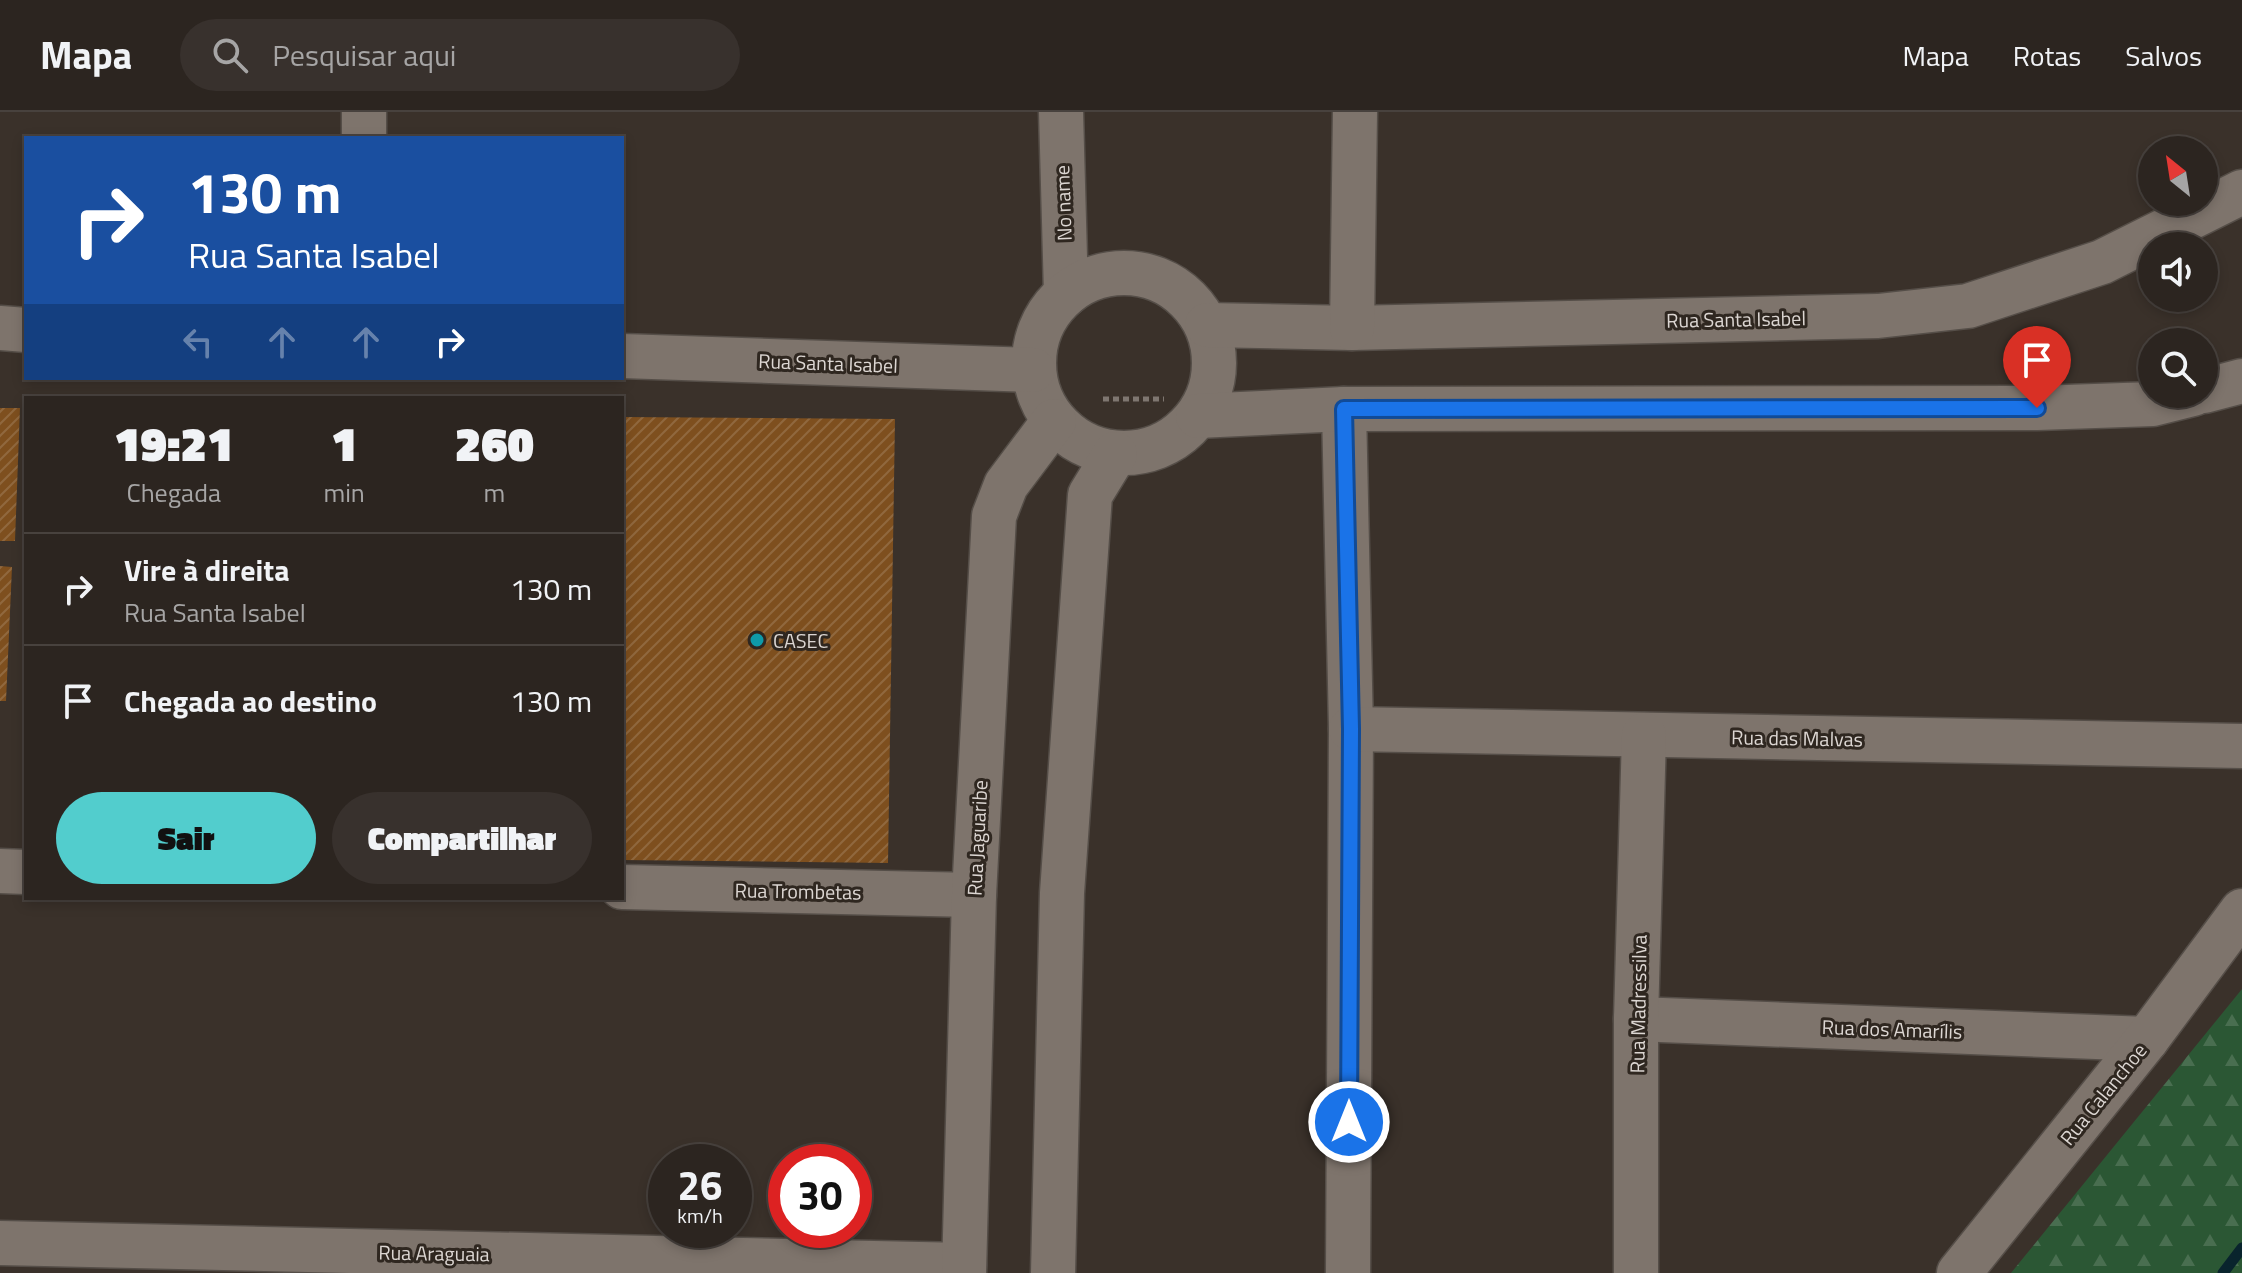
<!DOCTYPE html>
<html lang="pt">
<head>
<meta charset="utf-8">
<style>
  body { margin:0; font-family:"Titillium Web",sans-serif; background:#38312d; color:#f1f3f6; height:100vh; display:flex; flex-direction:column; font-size:30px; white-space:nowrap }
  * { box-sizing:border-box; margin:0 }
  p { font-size:26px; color:#a6a5a5 }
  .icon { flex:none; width:44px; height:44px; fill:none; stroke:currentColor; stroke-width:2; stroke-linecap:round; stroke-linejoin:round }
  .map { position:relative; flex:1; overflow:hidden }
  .details { position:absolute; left:24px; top:284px; width:600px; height:504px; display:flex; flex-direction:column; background:#2c2520; border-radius:0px; box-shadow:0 4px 12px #0003,0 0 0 2px #48423e }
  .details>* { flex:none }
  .banner { position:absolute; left:24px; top:24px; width:600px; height:244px; border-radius:0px; box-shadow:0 4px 12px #0003,0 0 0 2px #48423e; background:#1a4fa0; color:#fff; overflow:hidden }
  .needle { width:52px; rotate:330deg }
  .fabs { position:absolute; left:2138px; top:24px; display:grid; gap:16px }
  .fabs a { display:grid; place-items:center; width:80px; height:80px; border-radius:50%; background:#2c2520; box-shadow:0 4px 12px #0003,0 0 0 2px #48423e; font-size:40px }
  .speed { position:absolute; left:648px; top:1032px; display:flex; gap:16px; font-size:40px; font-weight:700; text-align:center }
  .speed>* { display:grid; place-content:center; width:104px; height:104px; border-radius:50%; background:#2c2520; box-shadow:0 4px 12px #0003,0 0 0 2px #48423e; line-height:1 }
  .speed small { font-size:20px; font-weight:400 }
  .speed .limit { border:12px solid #d22; background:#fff; color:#111 }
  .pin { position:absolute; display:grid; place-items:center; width:68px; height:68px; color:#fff; margin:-82px -34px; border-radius:50% 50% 50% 0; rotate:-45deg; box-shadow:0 0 8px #0007 }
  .pin .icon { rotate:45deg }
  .me { position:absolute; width:88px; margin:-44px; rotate:0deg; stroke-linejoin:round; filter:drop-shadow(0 0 6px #0008) }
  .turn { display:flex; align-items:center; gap:28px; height:168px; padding:0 32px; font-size:36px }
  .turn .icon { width:104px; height:104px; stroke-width:2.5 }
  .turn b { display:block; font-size:56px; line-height:68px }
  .lanes { display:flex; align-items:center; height:76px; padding:0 32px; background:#0003; justify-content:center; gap:40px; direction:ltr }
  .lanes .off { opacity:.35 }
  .eta { display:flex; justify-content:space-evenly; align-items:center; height:136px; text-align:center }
  .eta b { font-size:48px; font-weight:800; line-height:56px }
  .action { display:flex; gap:16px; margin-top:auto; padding:16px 32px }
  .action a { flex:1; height:92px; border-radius:48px; background:#52cdcd; color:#111; font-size:32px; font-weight:800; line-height:92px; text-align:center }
  .action a+a { background:#38312d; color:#f1f3f6 }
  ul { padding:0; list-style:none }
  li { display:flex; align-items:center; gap:24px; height:112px; padding:0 32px; border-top:2px solid #48423e }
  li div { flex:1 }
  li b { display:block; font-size:30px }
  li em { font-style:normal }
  header { display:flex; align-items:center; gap:48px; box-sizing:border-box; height:112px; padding:0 40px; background:#2c2520; border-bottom:2px solid #48423e }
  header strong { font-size:38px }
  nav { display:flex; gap:44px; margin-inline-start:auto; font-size:28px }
  .search { width:560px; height:72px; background:#38312d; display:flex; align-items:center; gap:20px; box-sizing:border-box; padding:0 28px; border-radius:44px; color:#a6a5a5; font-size:30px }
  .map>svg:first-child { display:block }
  .forest { fill:url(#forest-firs) }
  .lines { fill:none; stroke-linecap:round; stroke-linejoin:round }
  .stream { stroke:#09242d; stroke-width:11 }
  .building { fill:url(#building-hatch) }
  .minor-casing { stroke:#554e48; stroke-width:47 }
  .path { stroke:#7e7670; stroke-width:5; stroke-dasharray:6 4; stroke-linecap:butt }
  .minor { stroke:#7e746c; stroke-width:44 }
  .route-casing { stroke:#114b97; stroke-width:20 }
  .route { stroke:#1a73e8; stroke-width:14 }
  .culture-dot { fill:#0f9aa8; stroke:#2f2720; stroke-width:3 }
  .labels { text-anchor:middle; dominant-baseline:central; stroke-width:6; stroke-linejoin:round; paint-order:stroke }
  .street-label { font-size:20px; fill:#dcd6d2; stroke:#2f2720 }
  .poi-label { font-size:20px; fill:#dcd6d2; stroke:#2f2720; text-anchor:start }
</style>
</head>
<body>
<header>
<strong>Mapa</strong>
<div class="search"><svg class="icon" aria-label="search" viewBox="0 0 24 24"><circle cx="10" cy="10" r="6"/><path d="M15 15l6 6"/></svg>Pesquisar aqui</div>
<nav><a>Mapa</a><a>Rotas</a><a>Salvos</a></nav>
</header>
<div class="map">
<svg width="2242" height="1161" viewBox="0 0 2242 1161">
  <defs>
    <pattern id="forest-firs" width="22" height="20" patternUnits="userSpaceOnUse" patternTransform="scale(2)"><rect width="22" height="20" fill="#2b5734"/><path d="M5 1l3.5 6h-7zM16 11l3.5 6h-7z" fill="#496e50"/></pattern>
    <pattern id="building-hatch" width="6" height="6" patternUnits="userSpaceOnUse" patternTransform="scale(2)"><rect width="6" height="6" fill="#7e4f1e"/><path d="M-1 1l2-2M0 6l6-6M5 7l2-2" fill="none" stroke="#90683e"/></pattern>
  </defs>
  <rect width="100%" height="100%" fill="#3a312a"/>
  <path class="forest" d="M 2242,877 L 2242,1161 L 2011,1161 Z"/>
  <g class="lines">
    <path class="stream" d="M 2223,1161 L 2242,1136"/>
  </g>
  <g class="building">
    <path d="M 0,296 L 20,296 L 15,429 L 0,429 Z"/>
    <path d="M 622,305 L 895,307 L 888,751 L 622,748 Z"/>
    <path d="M 0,454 L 12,455 L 6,589 L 0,589 Z"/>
  </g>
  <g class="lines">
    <g class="minor-casing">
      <g id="minor">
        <path d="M 1061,0 L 1066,182"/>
        <path d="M 364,26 L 364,0"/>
        <circle cx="1124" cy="251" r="90"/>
        <path d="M 1207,213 L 1352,216 L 1878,204 L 1968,194 L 2102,150 L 2242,80"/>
        <path d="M 0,216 L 26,218"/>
        <path d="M 1352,216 L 1355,0"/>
        <path d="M 622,244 L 1033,258"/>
        <path d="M 2204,279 L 2242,269"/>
        <path d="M 1344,297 L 1351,617 L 1348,1161"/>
        <path d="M 1198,304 L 1344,297 L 2037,296 L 2153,292 L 2193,282"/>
        <path d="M 1351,617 L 2242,634"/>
        <path d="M 0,759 L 26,760"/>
        <path d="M 622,775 L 974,783"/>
        <path d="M 1636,907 L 2147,927"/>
        <path d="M 0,1131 L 964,1153"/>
        <path d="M 964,1161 L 974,783 L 994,404 L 1006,373 L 1054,309"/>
        <path d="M 1053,1161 L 1062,781 L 1090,383 L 1115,342"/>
        <path d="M 1636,1161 L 1636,907 L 1644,623"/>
        <path d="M 1959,1161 L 2147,927 L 2242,799"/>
      </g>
    </g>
    <path class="path" d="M 1103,287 L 1164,287"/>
    <use href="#minor" class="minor"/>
  </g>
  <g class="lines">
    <g class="route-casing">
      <path id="route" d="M 1349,1010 L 1351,617 L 1344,297 L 2037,296"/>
    </g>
    <use href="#route" class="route"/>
  </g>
  <circle class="culture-dot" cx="757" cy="528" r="8"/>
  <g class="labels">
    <g class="street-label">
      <text transform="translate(1063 91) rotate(-92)">No name</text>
      <text transform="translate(1736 207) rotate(-1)">Rua Santa Isabel</text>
      <text transform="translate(828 251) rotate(2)">Rua Santa Isabel</text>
      <text transform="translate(1797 626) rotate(1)">Rua das Malvas</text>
      <text transform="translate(977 726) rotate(-87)">Rua Jaguaribe</text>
      <text transform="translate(798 779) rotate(1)">Rua Trombetas</text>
      <text transform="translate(1638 892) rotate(-89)">Rua Madressilva</text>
      <text transform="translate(1892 917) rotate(2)">Rua dos Amarílis</text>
      <text transform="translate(2103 982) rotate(-51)">Rua Calanchoe</text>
      <text transform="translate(434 1141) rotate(1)">Rua Araguaia</text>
    </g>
    <g class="poi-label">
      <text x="773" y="528">CASEC</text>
    </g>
  </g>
</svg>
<div class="fabs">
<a><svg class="needle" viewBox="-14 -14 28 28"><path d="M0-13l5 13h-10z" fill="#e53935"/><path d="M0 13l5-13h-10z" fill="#a6a5a5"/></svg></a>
<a><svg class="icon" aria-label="sound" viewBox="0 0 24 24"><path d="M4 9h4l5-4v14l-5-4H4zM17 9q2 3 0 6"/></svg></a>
<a><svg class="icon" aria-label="search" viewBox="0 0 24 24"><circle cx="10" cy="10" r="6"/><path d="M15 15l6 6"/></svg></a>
</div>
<div class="speed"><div>26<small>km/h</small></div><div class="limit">30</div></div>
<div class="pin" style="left:2037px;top:296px;background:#d93025"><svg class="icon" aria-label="arrive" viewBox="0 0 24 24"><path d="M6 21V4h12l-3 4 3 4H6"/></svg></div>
<svg class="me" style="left:1349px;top:1010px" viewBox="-20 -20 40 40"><circle r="17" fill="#1a73e8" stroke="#fff" stroke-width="3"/><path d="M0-11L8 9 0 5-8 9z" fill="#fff"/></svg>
<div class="banner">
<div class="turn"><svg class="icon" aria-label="right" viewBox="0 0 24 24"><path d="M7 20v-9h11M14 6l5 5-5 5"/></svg><div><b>130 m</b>Rua Santa Isabel</div></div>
<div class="lanes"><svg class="icon off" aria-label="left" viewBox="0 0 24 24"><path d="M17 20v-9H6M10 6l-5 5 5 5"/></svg><svg class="icon off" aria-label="ahead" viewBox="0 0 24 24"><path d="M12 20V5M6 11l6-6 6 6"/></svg><svg class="icon off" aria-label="ahead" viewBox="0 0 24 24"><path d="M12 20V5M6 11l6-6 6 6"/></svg><svg class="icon" aria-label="right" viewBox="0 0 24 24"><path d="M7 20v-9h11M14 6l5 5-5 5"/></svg></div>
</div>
<section class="details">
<div class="eta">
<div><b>19:21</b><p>Chegada</p></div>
<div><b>1</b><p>min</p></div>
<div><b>260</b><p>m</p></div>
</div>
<ul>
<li><svg class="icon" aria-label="right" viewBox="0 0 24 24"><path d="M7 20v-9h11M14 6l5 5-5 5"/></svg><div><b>Vire à direita</b><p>Rua Santa Isabel</p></div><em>130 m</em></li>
<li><svg class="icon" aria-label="arrive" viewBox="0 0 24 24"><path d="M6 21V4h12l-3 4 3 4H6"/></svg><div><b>Chegada ao destino</b></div><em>130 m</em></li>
</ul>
<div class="action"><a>Sair</a><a>Compartilhar</a></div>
</section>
</div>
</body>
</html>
